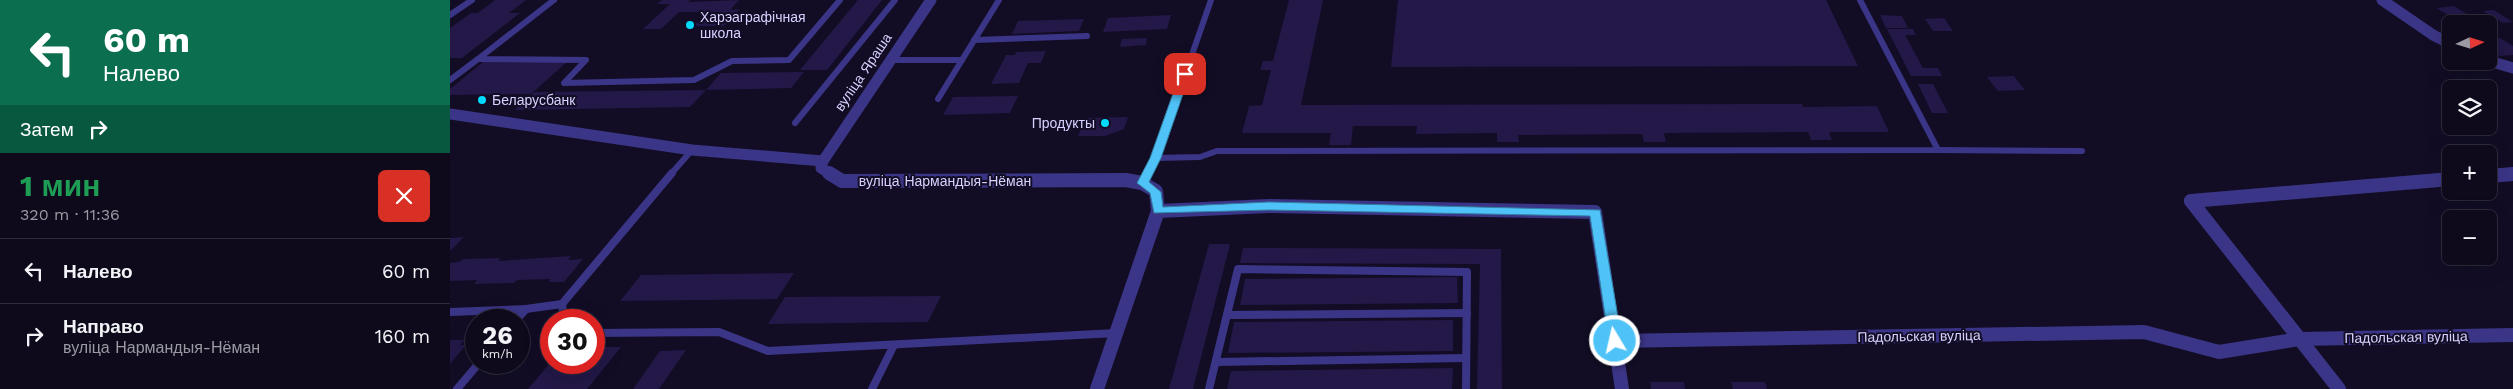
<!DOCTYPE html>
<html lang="ru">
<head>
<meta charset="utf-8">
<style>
  body { margin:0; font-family:"Work Sans",sans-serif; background:#171325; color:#f1f3f6; height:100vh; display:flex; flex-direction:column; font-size:19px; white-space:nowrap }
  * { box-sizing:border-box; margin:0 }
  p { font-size:16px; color:#9b9aa3 }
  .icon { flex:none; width:28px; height:28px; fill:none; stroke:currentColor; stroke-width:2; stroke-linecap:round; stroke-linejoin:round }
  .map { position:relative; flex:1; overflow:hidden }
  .details { display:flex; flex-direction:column; background:#0e0a1c; width:450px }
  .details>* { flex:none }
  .banner { background:#0b6e4f; color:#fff; overflow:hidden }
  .needle { width:32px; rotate:86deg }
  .tools { position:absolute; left:1992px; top:15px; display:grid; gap:10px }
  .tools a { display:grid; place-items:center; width:55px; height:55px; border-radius:8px; background:#0e0a1c; box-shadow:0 5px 20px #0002,0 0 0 1px #2e2b3b; font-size:25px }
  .speed { position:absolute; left:15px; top:309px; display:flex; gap:10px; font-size:25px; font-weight:700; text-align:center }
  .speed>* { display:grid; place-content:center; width:65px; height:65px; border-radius:50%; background:#0e0a1c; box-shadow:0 5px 20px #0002,0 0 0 1px #2e2b3b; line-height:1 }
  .speed small { font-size:12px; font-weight:400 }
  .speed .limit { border:8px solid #d22; background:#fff; color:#111 }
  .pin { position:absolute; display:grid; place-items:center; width:42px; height:42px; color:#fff; margin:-21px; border-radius:10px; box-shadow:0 2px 8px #0006 }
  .me { position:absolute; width:55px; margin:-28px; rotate:351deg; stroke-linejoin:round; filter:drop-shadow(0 0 4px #0008) }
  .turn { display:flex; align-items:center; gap:18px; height:105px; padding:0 20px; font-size:22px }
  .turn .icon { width:65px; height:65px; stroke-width:2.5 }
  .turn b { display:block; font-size:35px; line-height:42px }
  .then { display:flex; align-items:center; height:48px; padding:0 20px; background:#0003; gap:10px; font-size:19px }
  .round { display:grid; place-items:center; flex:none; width:52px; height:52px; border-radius:8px; background:#171325 }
  .head { display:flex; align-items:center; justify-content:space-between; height:85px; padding:0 20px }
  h1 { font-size:30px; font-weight:700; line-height:38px; color:#1e9e55 }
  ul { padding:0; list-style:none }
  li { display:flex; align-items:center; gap:15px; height:65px; padding:0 20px; border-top:1px solid #2e2b3b }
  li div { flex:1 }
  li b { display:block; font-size:19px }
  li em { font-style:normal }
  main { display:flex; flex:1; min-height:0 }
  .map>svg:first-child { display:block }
  .building { fill:#231847 }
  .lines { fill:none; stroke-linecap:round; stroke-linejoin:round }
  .service-far1 { stroke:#3b3587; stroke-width:6 }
  .service { stroke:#3b3587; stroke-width:8 }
  .minor-far1 { stroke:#3b3587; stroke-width:11 }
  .minor { stroke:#3b3587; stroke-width:14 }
  .tertiary { stroke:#3b3587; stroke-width:11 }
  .route { fill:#4fc3f7; stroke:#337fa1 }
  .poi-dot { fill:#00dafc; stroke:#120d25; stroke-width:2 }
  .labels { text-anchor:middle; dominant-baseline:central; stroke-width:4; stroke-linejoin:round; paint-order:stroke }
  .poi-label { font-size:14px; fill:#d8d1ff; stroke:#120d25; text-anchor:start }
  .street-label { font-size:14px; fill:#d8d1ff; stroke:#120d25 }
</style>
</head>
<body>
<main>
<section class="details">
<div class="banner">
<div class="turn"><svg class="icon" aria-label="left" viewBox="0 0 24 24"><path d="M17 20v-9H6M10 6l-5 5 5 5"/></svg><div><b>60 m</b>Налево</div></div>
<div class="then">Затем<svg class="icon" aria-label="right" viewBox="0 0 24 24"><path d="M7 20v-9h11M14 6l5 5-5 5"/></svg></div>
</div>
<div class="head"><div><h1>1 мин</h1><p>320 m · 11:36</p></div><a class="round" style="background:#d93025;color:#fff"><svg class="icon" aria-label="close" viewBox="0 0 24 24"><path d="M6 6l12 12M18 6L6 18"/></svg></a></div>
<ul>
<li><svg class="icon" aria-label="left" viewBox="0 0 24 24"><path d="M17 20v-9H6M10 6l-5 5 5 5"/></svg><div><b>Налево</b></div><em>60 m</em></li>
<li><svg class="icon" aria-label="right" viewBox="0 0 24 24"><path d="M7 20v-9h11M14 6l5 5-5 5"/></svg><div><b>Направо</b><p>вуліца Нармандыя-Нёман</p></div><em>160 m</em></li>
</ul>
</section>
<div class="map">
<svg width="2063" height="389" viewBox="0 0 2063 389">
  <rect width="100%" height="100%" fill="#120d25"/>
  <g class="building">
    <path d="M 45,0 L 76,0 L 59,13 L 70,13 L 12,58 L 0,58 L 0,28 L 21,13 L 28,13 Z"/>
    <path d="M 212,0 L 240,0 L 238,2 L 289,0 L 280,10 L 290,9 L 274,26 L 244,26 L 258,12 L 229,12 L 211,29 L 193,29 L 220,4 L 207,4 Z"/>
    <path d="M 408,0 L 432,0 L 377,70 L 350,70 Z"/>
    <path d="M 839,0 L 873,0 L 851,105 L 1352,104 L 1353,107 L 1427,106 L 1439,132 L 1379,132 L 1382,140 L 1361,140 L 1358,132 L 1214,133 L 1216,142 L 1194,142 L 1192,134 L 1068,135 L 1069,142 L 1047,142 L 1047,133 L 966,134 L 967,126 L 903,126 L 901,145 L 879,145 L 881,133 L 792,133 L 799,106 L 812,105 L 821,70 L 810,70 L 813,61 L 823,61 Z"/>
    <path d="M 948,0 L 1376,0 L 1408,66 L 941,67 Z"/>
    <path d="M 2004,6 L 2023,18 L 2005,19 L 1986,8 Z"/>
    <path d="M 2044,10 L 2063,22 L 2053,23 L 2033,11 Z"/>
    <path d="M 721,15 L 717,29 L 653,32 L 658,18 Z"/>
    <path d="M 1430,15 L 1452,16 L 1458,28 L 1436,28 Z"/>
    <path d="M 1494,18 L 1503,31 L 1483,31 L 1475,19 Z"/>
    <path d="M 634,19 L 629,31 L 562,34 L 568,21 Z"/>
    <path d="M 1437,29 L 1463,29 L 1466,35 L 1455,35 L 1473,68 L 1488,68 L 1492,76 L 1461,76 Z"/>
    <path d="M 697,38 L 696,45 L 670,47 L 672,39 Z"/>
    <path d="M 2050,38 L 2063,46 L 2063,55 L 2048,56 L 2039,51 L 2039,39 Z"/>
    <path d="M 596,51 L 591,63 L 578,63 L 569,83 L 541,84 L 556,55 L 565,55 L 566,52 Z"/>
    <path d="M 118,61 L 81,94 L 0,95 L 0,89 L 33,62 Z"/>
    <path d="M 354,72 L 341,88 L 256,90 L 271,73 Z"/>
    <path d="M 1564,76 L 1575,90 L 1548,91 L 1537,77 Z"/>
    <path d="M 1468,84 L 1483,84 L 1498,113 L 1482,113 Z"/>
    <path d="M 256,90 L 240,107 L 65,110 L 84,92 Z"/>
    <path d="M 568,96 L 560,113 L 493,115 L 503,97 Z"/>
    <path d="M 678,117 L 674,129 L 655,136 L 628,136 L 636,118 Z"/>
    <path d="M 14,237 L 0,251 L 0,238 Z"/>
    <path d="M 759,244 L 780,244 L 743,389 L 719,389 Z"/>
    <path d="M 793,248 L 1051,249 L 1052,389 L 1027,389 L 1030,264 L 790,263 Z"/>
    <path d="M 121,256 L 118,260 L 133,259 L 114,282 L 98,282 L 101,279 L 67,280 L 64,283 L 24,284 L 27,280 L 0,281 L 0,263 L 9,262 L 13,259 L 51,258 L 48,261 Z"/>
    <path d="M 344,273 L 327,299 L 170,301 L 191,275 Z"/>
    <path d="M 1007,277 L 1008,303 L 790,305 L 795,279 Z"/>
    <path d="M 491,296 L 478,322 L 318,324 L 335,297 Z"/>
    <path d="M 1003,320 L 1003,351 L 778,353 L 784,322 Z"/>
    <path d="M 0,340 L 15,340 L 10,345 L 16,345 L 0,364 Z"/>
    <path d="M 144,347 L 171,347 L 137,389 L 78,389 L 101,362 L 144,362 Z"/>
    <path d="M 236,350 L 209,389 L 183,389 L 210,351 Z"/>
    <path d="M 1003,368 L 1002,389 L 777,389 L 781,371 Z"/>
    <path d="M 1200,382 L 1234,382 L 1235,389 L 1201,389 Z"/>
    <path d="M 1281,382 L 1315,382 L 1317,389 L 1283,389 Z"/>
  </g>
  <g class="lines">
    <g class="service-far1">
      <path d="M 104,0 L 28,59 L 136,60 L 114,83 L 244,80 L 282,61 L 339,60 L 390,0"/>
      <path d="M 0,15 L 22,0"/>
      <path d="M 524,40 L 637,36"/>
      <path d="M 439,60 L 512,60"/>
      <path d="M 0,80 L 28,59"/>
      <path d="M 488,99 L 549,0"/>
      <path d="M 345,123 L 445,0"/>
      <path d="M 1488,150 L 1632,151"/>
      <path d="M 706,158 L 750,157 L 767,151 L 1488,150 L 1410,0"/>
      <path d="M 221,174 L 242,150"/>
      <path d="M 697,174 L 706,158 L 761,0"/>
    </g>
    <g class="service">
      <path d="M 692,183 L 697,173"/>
      <path d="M 112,304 L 114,320"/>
      <path d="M 0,312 L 76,309"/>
      <path d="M 777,315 L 1017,313"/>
      <path d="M 66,320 L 76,309 L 112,304 L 222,173"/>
      <path d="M 144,333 L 269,332 L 318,351 L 666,333"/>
      <path d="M 766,362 L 1016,358"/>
      <path d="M 7,389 L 30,362"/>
      <path d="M 422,389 L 444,345"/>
      <path d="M 759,389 L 788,269 L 1017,272 L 1016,389"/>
    </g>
    <g class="minor-far1">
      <path d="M 1932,0 L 1983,35 L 2001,44"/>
      <path d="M 2039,61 L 2063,68"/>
      <path d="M 0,114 L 242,150 L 373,161 L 371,168 L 381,174"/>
      <path d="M 2057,174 L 2063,174"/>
    </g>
    <g class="minor">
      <path d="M 379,173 L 392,181 L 676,180 L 692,183 L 706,191 L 708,211 L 647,389"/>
      <path d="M 2039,176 L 2063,174"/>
      <path d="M 1741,201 L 2001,179"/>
      <path d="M 1741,201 L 1889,389"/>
      <path d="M 708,211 L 819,206 L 1145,212 L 1172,389"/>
      <path d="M 1165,341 L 1694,332 L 1769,352 L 1849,339 L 2063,335"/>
    </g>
    <path class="tertiary" d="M 373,161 L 481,0"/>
  </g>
  <path class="route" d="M 735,71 L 740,74 L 711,158 L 699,182 L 711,192 L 713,207 L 819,202 L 1150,210 L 1172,341 L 1170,344 L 1161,344 L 1159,341 L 1140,216 L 819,210 L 704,213 L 700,193 L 687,183 L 700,158 L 730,74 Z"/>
  <g class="poi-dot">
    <circle cx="240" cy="25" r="5"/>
    <circle cx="32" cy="100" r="5"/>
    <circle cx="655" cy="123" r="5"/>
  </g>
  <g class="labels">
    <g class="poi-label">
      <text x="250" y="17">Харэаграфічная<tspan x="250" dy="16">школа</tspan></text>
      <text x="42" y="100">Беларусбанк</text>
      <text x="645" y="123" text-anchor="end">Продукты</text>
    </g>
    <g class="street-label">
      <text transform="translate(413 72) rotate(-56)">вуліца Яраша</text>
      <text x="495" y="181">вуліца Нармандыя-Нёман</text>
      <text transform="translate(1469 336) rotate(-1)">Падольская вуліца</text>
      <text transform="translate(1956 337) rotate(-1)">Падольская вуліца</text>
    </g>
  </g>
</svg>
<div class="tools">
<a><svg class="needle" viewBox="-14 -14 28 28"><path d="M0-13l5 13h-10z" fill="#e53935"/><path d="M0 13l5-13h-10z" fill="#9b9aa3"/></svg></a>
<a><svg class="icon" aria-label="layers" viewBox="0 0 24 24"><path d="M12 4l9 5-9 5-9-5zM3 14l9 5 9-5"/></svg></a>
<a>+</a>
<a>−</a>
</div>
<div class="speed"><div>26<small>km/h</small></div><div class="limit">30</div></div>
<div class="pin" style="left:735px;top:74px;background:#d93025"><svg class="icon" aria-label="arrive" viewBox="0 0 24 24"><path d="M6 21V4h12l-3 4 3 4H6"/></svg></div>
<svg class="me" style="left:1165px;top:341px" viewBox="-20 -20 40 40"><circle r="17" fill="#4fc3f7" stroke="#fff" stroke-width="3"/><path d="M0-11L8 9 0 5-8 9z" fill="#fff"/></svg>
</div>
</main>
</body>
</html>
